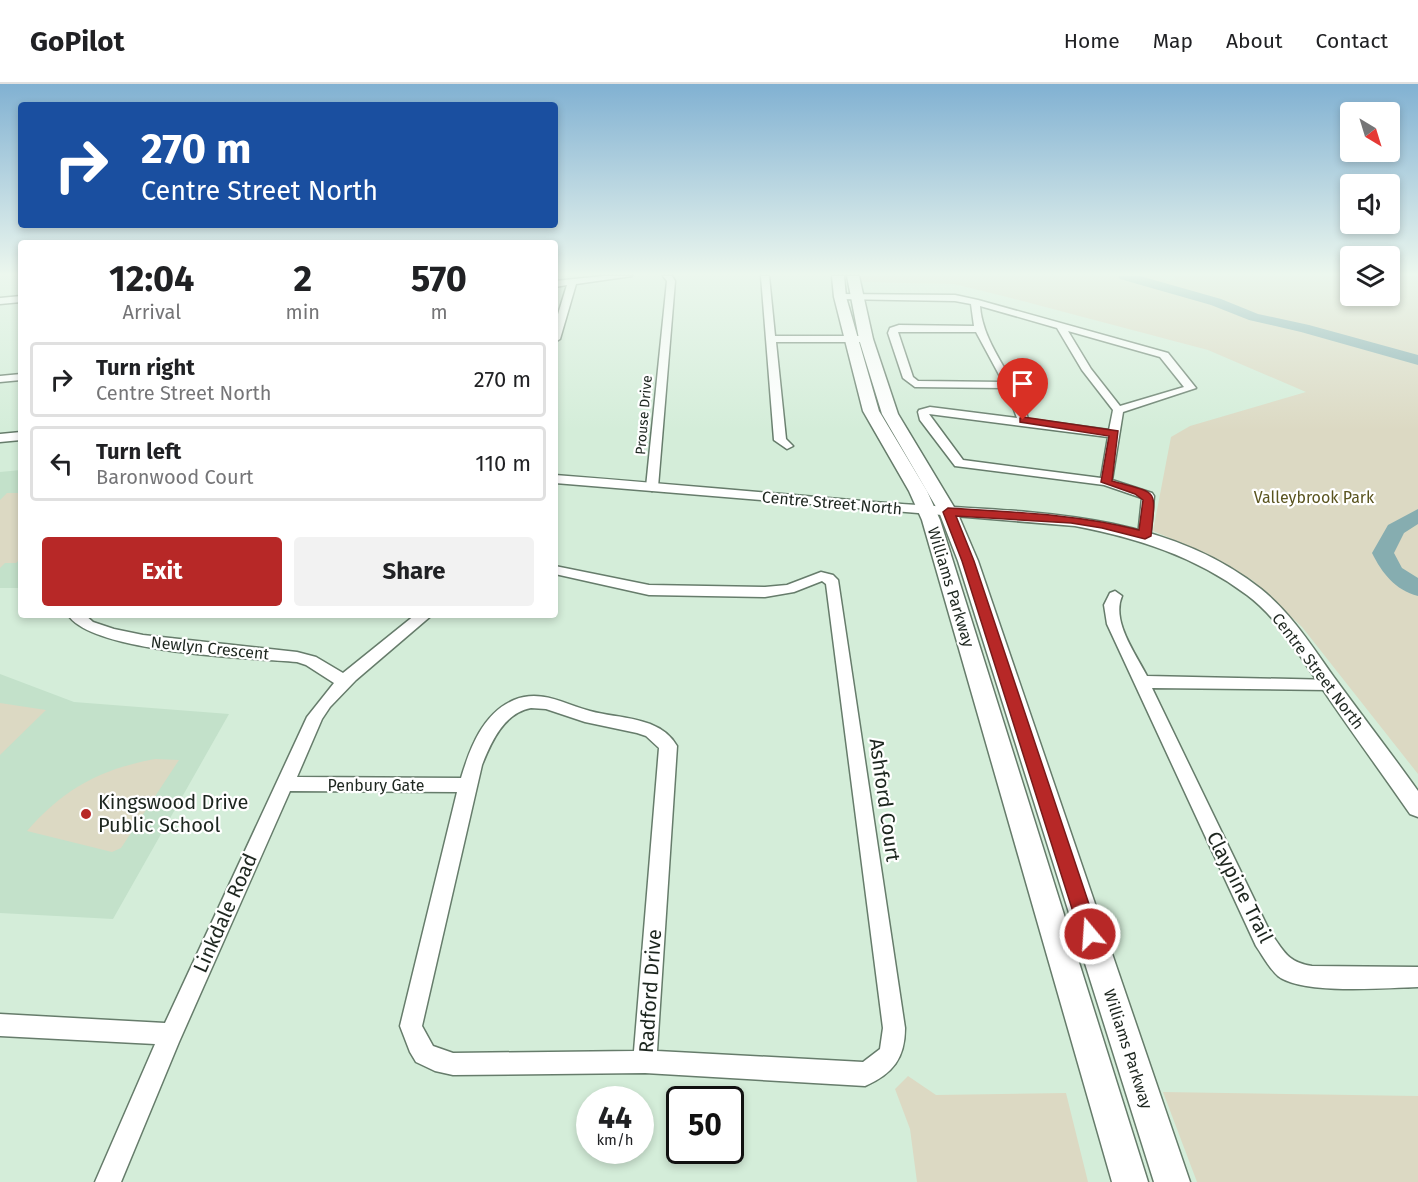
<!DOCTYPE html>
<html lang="en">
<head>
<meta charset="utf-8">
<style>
  body { margin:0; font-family:"Fira Sans",sans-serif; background:#f2f2f2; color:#202124; height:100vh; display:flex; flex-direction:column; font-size:22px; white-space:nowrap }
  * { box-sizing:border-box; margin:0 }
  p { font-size:20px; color:#757577 }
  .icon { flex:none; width:33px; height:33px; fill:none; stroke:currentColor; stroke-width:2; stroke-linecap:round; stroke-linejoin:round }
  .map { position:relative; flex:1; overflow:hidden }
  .details { position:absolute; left:18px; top:156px; width:540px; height:378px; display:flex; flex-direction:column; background:#fff; border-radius:6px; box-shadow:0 3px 9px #0003 }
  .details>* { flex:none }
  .banner { position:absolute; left:18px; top:18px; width:540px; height:126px; border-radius:6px; box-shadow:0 3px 9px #0003; background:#1a4fa0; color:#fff; overflow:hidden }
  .needle { width:39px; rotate:142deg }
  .tools { position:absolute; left:1340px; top:18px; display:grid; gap:12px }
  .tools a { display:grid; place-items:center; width:60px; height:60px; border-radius:6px; background:#fff; box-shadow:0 3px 9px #0003; font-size:30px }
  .speed { position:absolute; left:576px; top:1002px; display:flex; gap:12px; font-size:30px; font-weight:700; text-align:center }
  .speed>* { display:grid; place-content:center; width:78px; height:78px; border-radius:50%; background:#fff; box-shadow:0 3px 9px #0003; line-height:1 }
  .speed small { font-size:15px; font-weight:400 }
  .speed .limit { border:3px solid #111; border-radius:9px; background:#fff; color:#111 }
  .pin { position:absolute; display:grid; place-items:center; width:51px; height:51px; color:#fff; margin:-62px -26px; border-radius:50% 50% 50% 0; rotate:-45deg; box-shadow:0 0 6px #0007 }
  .pin .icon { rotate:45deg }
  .me { position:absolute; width:66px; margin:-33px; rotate:342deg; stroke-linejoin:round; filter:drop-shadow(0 0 4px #0008) }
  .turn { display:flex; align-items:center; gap:21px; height:126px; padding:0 24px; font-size:27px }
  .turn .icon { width:78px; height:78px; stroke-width:2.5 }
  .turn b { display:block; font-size:42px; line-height:51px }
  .eta { display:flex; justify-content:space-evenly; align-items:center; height:102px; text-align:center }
  .eta b { font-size:36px; font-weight:700; line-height:42px }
  .button { display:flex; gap:12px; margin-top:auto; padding:12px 24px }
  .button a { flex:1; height:69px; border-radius:6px; background:#b72827; color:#fff; font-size:24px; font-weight:700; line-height:69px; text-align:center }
  .button a+a { background:#f2f2f2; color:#202124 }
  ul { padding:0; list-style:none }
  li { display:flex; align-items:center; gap:18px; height:75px; margin:0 12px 9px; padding:0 12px; border:3px solid #e0e0e0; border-radius:6px }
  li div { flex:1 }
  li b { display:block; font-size:22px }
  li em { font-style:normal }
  header { display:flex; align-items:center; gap:36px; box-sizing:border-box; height:84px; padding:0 30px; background:#fff; border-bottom:2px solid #e0e0e0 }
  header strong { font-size:28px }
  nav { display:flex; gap:33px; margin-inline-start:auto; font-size:21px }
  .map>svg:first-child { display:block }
  .built { fill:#c3e1ca }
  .green { fill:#dcd9c3 }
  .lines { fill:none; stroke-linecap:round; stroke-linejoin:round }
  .river { fill:#86adb0; fill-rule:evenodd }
  .minor-casing { stroke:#667c6b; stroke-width:3 }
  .tertiary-casing { stroke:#667c6b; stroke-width:3 }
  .secondary-casing { stroke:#667c6b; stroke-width:3 }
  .minor { fill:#fff; fill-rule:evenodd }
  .tertiary { fill:#fff; fill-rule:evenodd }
  .secondary { fill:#fff; fill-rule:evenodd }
  .route { fill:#b72827; stroke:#771a19; stroke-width:1.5 }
  .poi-dot { fill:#b72827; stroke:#fff; stroke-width:2 }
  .labels { text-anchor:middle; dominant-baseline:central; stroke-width:4.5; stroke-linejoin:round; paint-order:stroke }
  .far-street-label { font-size:14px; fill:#1d261f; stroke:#fff }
  .park-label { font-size:16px; fill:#5a541f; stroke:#fff }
  .street-label { font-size:16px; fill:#1d261f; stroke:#fff }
  .near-street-label { font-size:20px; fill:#1d261f; stroke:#fff }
  .near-poi-label { font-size:20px; fill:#1d261f; stroke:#fff; text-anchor:start }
</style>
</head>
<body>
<header>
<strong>GoPilot</strong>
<nav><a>Home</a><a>Map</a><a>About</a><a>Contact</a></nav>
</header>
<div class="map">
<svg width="1418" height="1098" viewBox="0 0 1418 1098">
  <rect width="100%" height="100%" fill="#d4edd9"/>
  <g class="built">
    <path d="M 21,386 L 21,504 L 0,504 L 0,388 Z"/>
    <path d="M 0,590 L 74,618 L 229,630 L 113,835 L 0,829 Z"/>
  </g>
  <g class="green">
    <path d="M 857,192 L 1155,192 L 1169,197 L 1178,192 L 1350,192 L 1350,212 L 1389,212 L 1389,192 L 1418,192 L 1418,690 L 1302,543 L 1252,496 L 1198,466 L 1153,447 L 1171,353 L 1190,342 L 1306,308 L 1208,266 L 1007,213 L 954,200 L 857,198 Z"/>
    <path d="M 7,409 L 21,409 L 21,474 L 16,479 L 5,479 L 0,484 L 0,416 Z"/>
    <path d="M 0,619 L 46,626 L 0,671 Z"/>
    <path d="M 155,675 L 179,676 L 121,764 L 112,768 L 27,747 C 63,705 101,685 155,675 Z"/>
    <path d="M 908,992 L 936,1011 L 1066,1009 L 1088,1098 L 917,1098 L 910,1045 L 895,1005 Z"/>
    <path d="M 1163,1008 L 1418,1012 L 1418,1098 L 1197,1098 Z"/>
  </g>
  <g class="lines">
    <g class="river">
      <path d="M 1118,192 L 1140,192 L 1221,215 L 1258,230 L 1309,241 L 1418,271 L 1418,281 L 1301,248 L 1249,236 L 1211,221 L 1120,195 Z"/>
      <path d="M 1418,425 L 1418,440 L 1404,449 L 1394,469 L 1402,484 L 1418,494 L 1418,512 C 1395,506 1382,489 1372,469 L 1388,441 Z"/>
    </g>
    <g class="minor-casing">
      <g id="minor">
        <path d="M 603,192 L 632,192 L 576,200 L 560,255 L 555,258 L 555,240 L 567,201 L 555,203 L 555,197 Z"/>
        <path d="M 663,192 L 672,192 L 675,197 L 658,403 L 652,407 L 646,403 L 667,197 Z"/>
        <path d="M 761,192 L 769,192 L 775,252 L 863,252 L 868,255 L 863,258 L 776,258 L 786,355 L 793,362 L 787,365 L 774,356 Z"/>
        <path d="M 840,210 L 955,211 L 978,216 L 1168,269 L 1196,304 L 1123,328 L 1112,396 L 1152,409 L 1154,412 L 1150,455 L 1145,456 L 1138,452 L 1142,414 L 1104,401 L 955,382 L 920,336 L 918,328 L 919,326 L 930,323 L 1017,334 L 1006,304 L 915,303 L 903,294 L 888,249 L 890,244 L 899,241 L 974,242 L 971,220 L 955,217 L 837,215 L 837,211 ZM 980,222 L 1057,244 L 1082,286 L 1113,326 L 1109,346 L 1028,335 C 1018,295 983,263 980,222 ZM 1068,247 L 1160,273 L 1184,303 L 1120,322 L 1091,285 ZM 898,248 L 976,248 L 1003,298 L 918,297 L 913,293 ZM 929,330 L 1108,353 L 1101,394 L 963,376 Z"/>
        <path d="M 21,212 L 21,218 L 0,220 L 0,214 Z"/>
        <path d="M 21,290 L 21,296 L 0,298 L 0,292 Z"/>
        <path d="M 555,482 L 649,501 L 765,503 L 787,501 L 821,488 L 833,491 L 838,496 L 905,944 C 905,974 893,990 865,1002 L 645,989 L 453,991 L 435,987 L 416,978 L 410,968 L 400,942 L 457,708 L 290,707 L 179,958 L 121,1098 L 95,1098 L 155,960 L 0,952 L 0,930 L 165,939 L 307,633 L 334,599 L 306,581 L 297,578 C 250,574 93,569 68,531 L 85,531 L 93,538 L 114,545 L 143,551 L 297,568 L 316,573 L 343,589 L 415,531 L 432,531 L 356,596 L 330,623 L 322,635 L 297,693 L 461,694 C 470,664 483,629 514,616 C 541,605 564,620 590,627 C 619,635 660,632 677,662 L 657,967 L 863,978 L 880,965 L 883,944 L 826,500 L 822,497 L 794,508 L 765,513 L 649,511 L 555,490 ZM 531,624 L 546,625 L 585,638 L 637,649 L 646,652 L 659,664 L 634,967 L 453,969 L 433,962 L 422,942 L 482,681 C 491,658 504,629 531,624 Z"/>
        <path d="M 1115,507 L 1122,512 C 1111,537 1136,570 1147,592 L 1335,596 L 1337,600 L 1335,604 L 1329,606 L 1152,604 L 1270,848 C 1284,867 1287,878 1312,882 L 1418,883 L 1418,903 C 1387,904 1302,911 1278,892 C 1269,884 1263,872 1256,862 L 1107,540 L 1104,521 L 1110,509 Z"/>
      </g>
    </g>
    <g class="tertiary-casing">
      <g id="tertiary">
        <path d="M 21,348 L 21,356 L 0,358 L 0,350 Z"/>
        <path d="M 555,391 C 661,399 768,409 874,418 C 1004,429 1153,419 1261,505 C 1292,530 1313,564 1336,596 C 1363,633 1391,669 1418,707 L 1418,733 L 1410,730 C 1381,688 1350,646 1321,603 C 1299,571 1279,535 1247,511 C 1195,472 1137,454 1075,442 L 555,399 Z"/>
      </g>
    </g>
    <g class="secondary-casing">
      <g id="secondary">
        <path d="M 832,192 L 844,192 L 846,213 L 879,327 L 927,407 L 940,436 L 1148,1098 L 1112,1098 L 922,436 L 909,407 L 863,327 L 834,213 Z"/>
        <path d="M 847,192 L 859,192 L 873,255 L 898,330 L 957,428 L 978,477 L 1190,1098 L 1154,1098 L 958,477 L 939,428 L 882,330 L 859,255 Z"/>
      </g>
    </g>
    <use href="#minor" class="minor"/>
    <use href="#tertiary" class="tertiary"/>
    <use href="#secondary" class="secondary"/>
  </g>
  <linearGradient id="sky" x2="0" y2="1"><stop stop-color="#81b1d2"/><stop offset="0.55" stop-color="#ecf7ee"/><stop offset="1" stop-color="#ecf7ee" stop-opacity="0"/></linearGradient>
  <rect width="1418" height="346" fill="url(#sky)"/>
  <path class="route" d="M 1023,333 L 1118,347 L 1112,397 C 1159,410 1156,403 1151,452 L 1145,455 L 1102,444 L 1071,439 L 956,432 L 974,477 L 1099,850 L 1096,856 L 1090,858 L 1083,856 L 1080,850 L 962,477 L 943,428 L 948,424 C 1013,428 1077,430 1139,446 L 1143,416 L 1135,410 L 1101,398 L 1109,352 L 1020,338 L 1020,334 Z"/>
  <circle class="poi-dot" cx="86" cy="730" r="6"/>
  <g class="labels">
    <g class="far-street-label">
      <text transform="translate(644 331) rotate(-85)">Prouse Drive</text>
    </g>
    <g class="park-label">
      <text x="1314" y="413">Valleybrook Park</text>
    </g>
    <g class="street-label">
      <text transform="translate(832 419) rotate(5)">Centre Street North</text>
      <text transform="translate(951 503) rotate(73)">Williams Parkway</text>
      <text transform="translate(210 564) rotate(6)">Newlyn Crescent</text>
      <text transform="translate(1318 587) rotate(53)">Centre Street North</text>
      <text x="376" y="701">Penbury Gate</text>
      <text transform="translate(1128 965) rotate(72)">Williams Parkway</text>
    </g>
    <g class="near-street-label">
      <text transform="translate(885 716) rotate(82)">Ashford Court</text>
      <text transform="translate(1240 803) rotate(63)">Claypine Trail</text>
      <text transform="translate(225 829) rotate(-66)">Linkdale Road</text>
      <text transform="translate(650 907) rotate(-86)">Radford Drive</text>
    </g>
    <g class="near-poi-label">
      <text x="98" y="718">Kingswood Drive<tspan x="98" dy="23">Public School</tspan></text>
    </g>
  </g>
</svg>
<div class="tools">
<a><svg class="needle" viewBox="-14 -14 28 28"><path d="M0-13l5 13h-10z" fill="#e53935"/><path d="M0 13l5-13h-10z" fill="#757577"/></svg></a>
<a><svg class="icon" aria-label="sound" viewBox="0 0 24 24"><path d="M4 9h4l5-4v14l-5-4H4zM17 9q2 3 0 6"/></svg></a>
<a><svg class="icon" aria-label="layers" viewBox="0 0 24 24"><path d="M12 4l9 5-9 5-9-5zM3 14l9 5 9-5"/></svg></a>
</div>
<div class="speed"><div>44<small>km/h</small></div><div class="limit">50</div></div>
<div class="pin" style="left:1023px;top:336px;background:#d93025"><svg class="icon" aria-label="arrive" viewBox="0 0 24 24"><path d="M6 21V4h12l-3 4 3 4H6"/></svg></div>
<svg class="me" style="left:1090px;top:850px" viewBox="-20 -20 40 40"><circle r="17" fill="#b72827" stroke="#fff" stroke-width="3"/><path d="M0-11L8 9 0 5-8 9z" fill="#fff"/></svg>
<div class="banner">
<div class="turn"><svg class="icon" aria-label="right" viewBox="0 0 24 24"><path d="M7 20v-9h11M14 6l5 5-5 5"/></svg><div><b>270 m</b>Centre Street North</div></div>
</div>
<section class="details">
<div class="eta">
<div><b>12:04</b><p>Arrival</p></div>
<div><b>2</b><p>min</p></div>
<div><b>570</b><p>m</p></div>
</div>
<ul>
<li><svg class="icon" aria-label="right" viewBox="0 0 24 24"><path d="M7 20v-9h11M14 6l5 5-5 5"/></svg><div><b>Turn right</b><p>Centre Street North</p></div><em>270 m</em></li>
<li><svg class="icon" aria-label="left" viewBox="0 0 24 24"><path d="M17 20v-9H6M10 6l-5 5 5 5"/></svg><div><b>Turn left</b><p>Baronwood Court</p></div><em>110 m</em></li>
</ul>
<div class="button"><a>Exit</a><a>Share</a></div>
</section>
</div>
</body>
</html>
